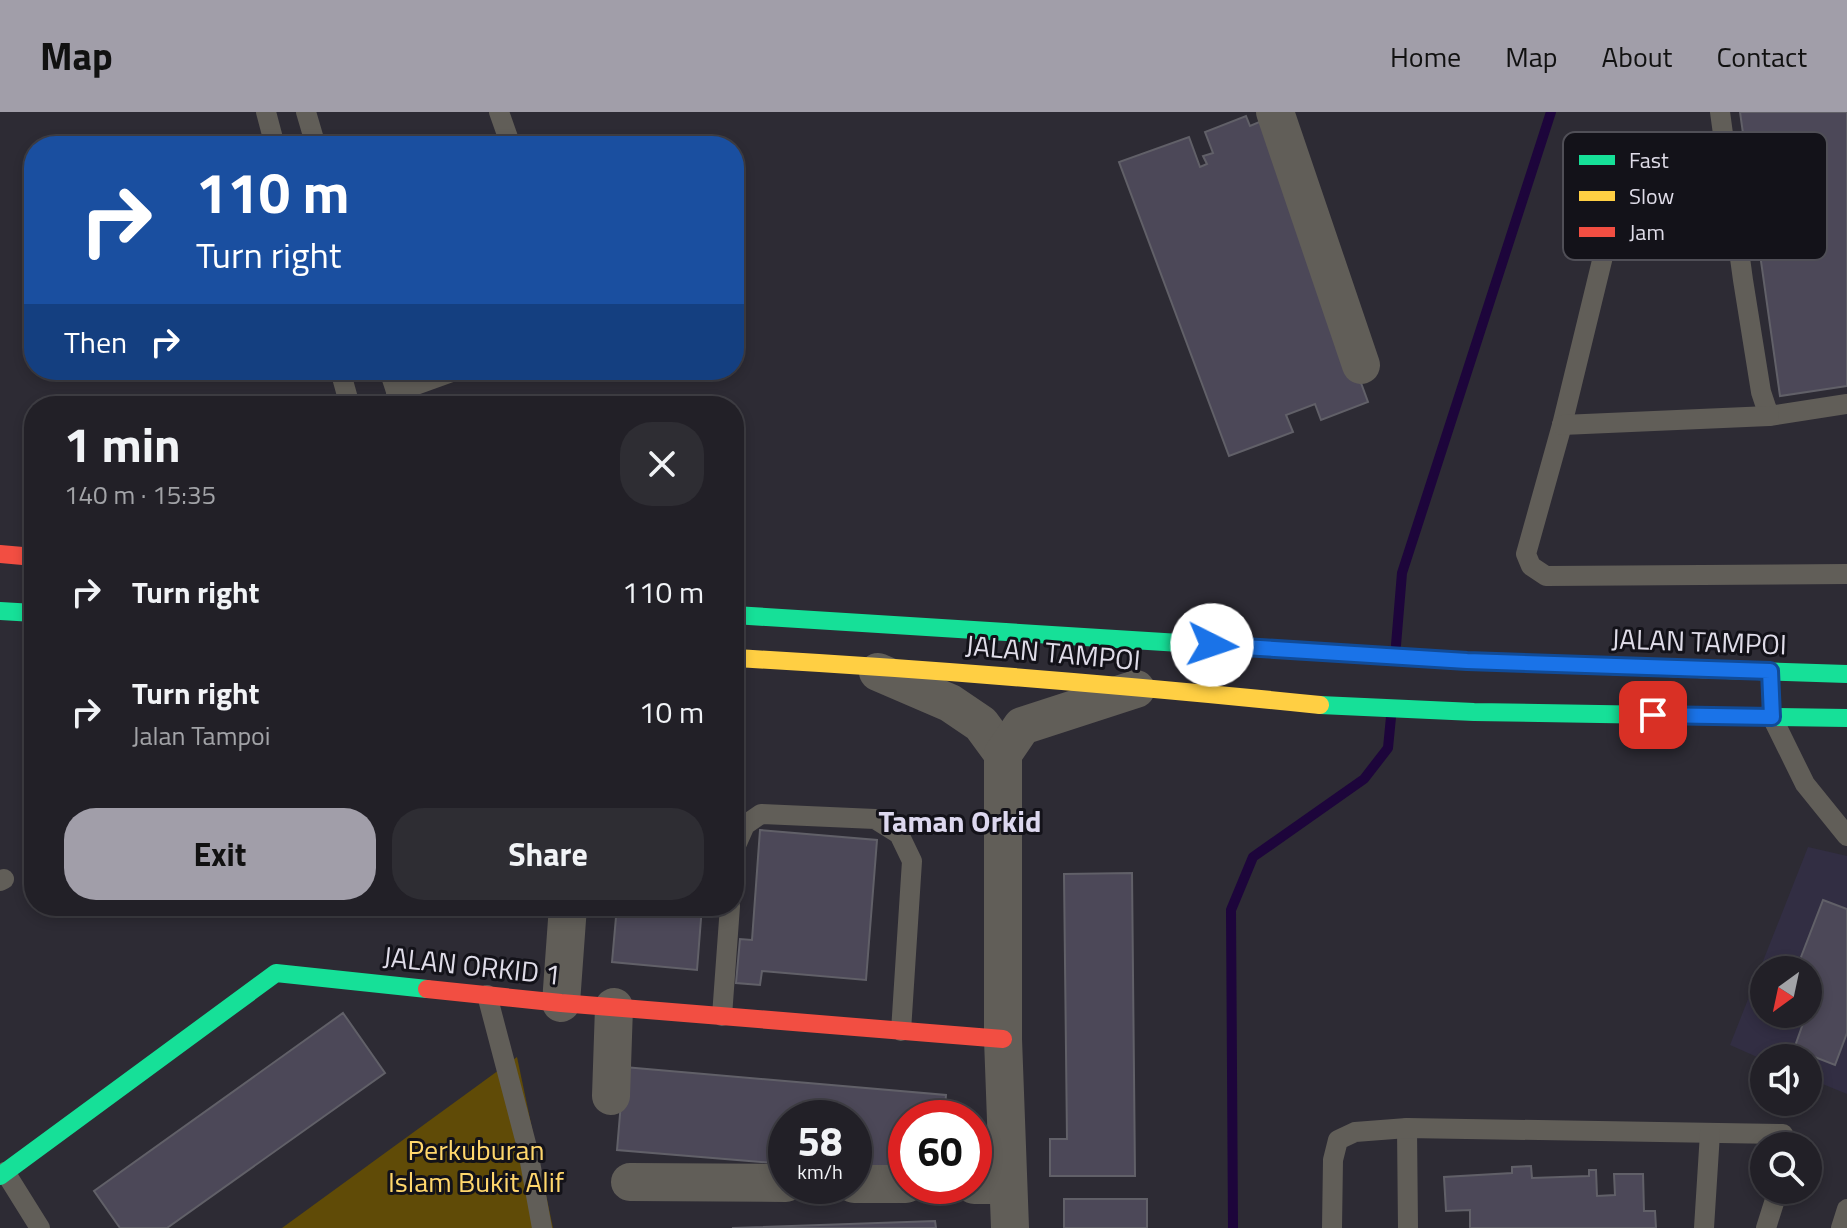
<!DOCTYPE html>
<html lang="en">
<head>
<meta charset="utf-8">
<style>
  body { margin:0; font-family:"Titillium Web",sans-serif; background:#2e2d33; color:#f1f3f6; height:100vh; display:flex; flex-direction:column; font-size:30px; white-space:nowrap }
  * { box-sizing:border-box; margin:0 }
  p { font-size:26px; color:#a2a3a7 }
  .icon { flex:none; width:44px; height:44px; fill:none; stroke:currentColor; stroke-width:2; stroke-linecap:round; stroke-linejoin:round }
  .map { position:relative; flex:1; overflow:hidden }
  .sheet { position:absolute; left:24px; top:284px; width:720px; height:520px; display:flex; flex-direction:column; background:#222027; border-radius:32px; box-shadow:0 4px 12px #0003,0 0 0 2px #3f3e44 }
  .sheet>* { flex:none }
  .guide { position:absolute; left:24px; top:24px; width:720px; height:244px; border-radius:32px; box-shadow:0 4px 12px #0003,0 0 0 2px #3f3e44; background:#1a4fa0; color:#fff; overflow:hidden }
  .needle { width:52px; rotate:213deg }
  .buttons { position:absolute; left:1750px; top:844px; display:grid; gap:16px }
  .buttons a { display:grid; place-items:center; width:72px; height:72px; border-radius:50%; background:#222027; box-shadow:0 4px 12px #0003,0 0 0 2px #3f3e44; font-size:40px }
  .speed { position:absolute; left:768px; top:988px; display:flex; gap:16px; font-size:40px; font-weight:700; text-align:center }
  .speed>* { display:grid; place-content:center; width:104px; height:104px; border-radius:50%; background:#222027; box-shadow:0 4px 12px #0003,0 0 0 2px #3f3e44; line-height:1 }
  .speed small { font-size:20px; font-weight:400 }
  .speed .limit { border:12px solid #d22; background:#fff; color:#111 }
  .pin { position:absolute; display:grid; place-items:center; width:68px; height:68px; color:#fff; margin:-34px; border-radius:16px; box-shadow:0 4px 12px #0006 }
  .me { position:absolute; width:88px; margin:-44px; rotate:94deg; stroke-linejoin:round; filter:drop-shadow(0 0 6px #0008) }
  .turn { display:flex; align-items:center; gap:28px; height:168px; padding:0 40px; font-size:36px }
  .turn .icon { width:104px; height:104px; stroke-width:2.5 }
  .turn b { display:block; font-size:56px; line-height:68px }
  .then { display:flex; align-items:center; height:76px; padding:0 40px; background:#0003; gap:16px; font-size:30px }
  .round { display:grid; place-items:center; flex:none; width:84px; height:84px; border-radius:32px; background:#2e2d33 }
  .head { display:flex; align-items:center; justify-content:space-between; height:136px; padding:0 40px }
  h1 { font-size:48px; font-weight:700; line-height:60px }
  .button { display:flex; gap:16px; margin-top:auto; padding:16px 40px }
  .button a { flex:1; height:92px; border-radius:32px; background:#a19ea9; color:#111; font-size:32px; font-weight:700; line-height:92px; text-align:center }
  .button a+a { background:#2e2d33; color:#f1f3f6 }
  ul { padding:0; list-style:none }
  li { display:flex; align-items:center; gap:24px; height:120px; padding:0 40px }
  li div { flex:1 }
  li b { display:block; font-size:30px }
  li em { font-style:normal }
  header { display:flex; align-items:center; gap:48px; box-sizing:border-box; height:112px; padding:0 40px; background:#a19ea9; color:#111 }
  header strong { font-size:38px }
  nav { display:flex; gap:44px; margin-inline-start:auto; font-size:28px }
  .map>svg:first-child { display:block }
  .built { fill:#322e43; fill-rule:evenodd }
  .green { fill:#604b07 }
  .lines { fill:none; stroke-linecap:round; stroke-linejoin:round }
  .stream { stroke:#1d053b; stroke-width:10 }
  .building { fill:#4c4858; stroke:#616068; stroke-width:2 }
  .lane { stroke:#615e58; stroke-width:20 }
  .street { stroke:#615e58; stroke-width:38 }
  .fast { stroke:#16e098; stroke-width:18 }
  .slow { stroke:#ffcf43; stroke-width:18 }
  .jam { stroke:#f24e42; stroke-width:18 }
  .route-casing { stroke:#114b97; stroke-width:20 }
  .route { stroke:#1a73e8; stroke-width:14 }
  .labels { text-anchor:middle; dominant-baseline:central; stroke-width:6; stroke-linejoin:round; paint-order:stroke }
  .street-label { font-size:28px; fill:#dfdce8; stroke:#131219 }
  .park-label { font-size:28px; fill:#ffd76c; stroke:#131219 }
  .neighbourhood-label { font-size:30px; font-weight:bold; fill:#ddd8ef; stroke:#131219 }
  .key { fill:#131219; stroke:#504f57; stroke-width:2 }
  .key-label { font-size:22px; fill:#dfdce8 }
</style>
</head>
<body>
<header>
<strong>Map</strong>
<nav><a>Home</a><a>Map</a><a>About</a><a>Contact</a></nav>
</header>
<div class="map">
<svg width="1847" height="1116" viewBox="0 0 1847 1116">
  <rect width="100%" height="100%" fill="#2d2b34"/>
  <path class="built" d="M 1808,735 L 1847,744 L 1847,982 L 1808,966 L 1808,946 L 1764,948 L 1730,933 ZM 1764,858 L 1808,858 L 1808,902 L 1764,902 Z"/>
  <path class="green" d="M 517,945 L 553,1116 L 282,1116 Z"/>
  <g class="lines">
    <g class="stream">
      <path d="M 1396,533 L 1402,461 L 1551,0"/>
      <path d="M 1233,1116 L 1231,798 L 1253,745 L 1364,667 L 1388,636 L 1391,605"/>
    </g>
  </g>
  <g class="building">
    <path d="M 1740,0 L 1847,0 L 1847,274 L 1780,284 Z"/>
    <path d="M 1246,4 L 1250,14 L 1264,8 L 1368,290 L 1321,308 L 1315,292 L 1286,303 L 1293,320 L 1229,344 L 1119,50 L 1189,25 L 1200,55 L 1207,52 L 1203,44 L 1213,41 L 1205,20 Z"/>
    <path d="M 760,718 L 877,728 L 866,868 L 762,859 L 760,873 L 736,871 L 740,827 L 752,828 Z"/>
    <path d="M 1132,761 L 1135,1064 L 1050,1064 L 1050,1027 L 1067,1027 L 1064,762 Z"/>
    <path d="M 1823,788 L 1847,797 L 1847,921 L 1835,953 L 1794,937 L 1806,903 L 1803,902 L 1808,902 L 1808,858 L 1796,858 Z"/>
    <path d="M 617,794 L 702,794 L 697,858 L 612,850 Z"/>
    <path d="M 343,901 L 385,961 L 167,1116 L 120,1116 L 94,1079 Z"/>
    <path d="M 624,955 L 946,983 L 944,1006 L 906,1006 L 906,1063 L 854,1058 L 854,1006 L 786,1006 L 786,1052 L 617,1038 Z"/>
    <path d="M 1531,1054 L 1532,1066 L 1589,1064 L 1589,1058 L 1596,1058 L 1597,1084 L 1615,1083 L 1614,1062 L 1643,1062 L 1644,1099 L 1655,1099 L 1656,1116 L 1470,1116 L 1470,1098 L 1446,1099 L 1444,1065 L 1512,1061 L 1512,1055 Z"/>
    <rect x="1064" y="1087" width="83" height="29"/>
    <path d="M 935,1109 L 936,1116 L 732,1116 Z"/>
  </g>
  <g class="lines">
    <g class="lane">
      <path d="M 266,0 L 275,34"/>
      <path d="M 306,0 L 316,34"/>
      <path d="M 499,0 L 511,34"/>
      <path d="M 1720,0 L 1743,168 L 1761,280 L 1769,304 L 1847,292"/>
      <path d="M 1631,58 L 1608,124 L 1562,313 L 1526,442 L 1531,454 L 1546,464 L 1847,462"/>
      <path d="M 340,258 L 350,294"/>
      <path d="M 389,258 L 401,294"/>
      <path d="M 396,280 L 457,258"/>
      <path d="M 1562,313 L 1769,304"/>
      <path d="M 1771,603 L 1805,672 L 1847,724"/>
      <path d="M 734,738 L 745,713 L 761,702 L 875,707 L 899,722 L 912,749 L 901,919"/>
      <path d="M 0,769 L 4,767"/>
      <path d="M 487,883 L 528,1039 L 542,1116"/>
      <path d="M 722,904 L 730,794"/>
      <path d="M 1407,1016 L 1408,1116"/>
      <path d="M 5,1060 L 40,1116"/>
      <path d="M 1332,1116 L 1333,1048 L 1338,1028 L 1355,1020 L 1407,1016 L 1783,1022 L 1784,1034"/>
      <path d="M 1704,1116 L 1710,1021"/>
      <path d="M 1766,1116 L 1778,1078"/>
      <path d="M 1841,1116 L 1847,1097"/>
    </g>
    <g class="street">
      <path d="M 1275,0 L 1361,253"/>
      <path d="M 878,560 L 950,591 L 981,612 L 1003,642"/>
      <path d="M 561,891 L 568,794"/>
      <path d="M 611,984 L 614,895"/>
      <path d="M 630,1070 L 786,1071"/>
      <path d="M 854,1072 L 906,1072"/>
      <path d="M 974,1073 L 1008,1073"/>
      <path d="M 1010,1116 L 1003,927 L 1003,642 L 1022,614 L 1136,577"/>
    </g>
    <g class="fast">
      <path d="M 0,499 L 34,501"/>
      <path d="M 734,503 L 1244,535"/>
      <path d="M 1726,558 L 1847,562"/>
      <path d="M 1320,593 L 1474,600 L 1847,606"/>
      <path d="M 0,1064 L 276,861 L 427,877"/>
    </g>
    <g class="slow">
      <path d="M 1244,535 L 1467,549 L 1726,558"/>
      <path d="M 734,546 C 930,557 1125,573 1320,593"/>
    </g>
    <g class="jam">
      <path d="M 0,442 L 34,445"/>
      <path d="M 427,877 L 561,891 L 1003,927"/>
    </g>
  </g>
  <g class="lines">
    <g class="route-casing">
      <path id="route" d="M 1212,533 L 1467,549 L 1770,559 L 1772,605 L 1653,603"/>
    </g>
    <use href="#route" class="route"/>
  </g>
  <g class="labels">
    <g class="street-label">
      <text transform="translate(1699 529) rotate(2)">JALAN TAMPOI</text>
      <text transform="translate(1053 540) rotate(5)">JALAN TAMPOI</text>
      <text transform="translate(472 853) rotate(6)">JALAN ORKID 1</text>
    </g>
    <g class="park-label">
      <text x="476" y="1037">Perkuburan<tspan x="476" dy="32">Islam Bukit Alif</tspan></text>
    </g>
    <g class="neighbourhood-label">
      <text x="960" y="709">Taman Orkid</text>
    </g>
  </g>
  <rect x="1563" y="20" width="264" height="128" rx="12" class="key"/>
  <rect x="1579" y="43" width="36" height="10" fill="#16e098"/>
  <rect x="1579" y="79" width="36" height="10" fill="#ffcf43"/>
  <rect x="1579" y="115" width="36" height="10" fill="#f24e42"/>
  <g class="key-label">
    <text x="1629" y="56">Fast</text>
    <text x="1629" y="92">Slow</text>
    <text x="1629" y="128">Jam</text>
  </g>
</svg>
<div class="buttons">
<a><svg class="needle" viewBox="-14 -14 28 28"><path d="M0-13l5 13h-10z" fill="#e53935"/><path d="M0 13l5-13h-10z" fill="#a2a3a7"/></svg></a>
<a><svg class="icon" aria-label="sound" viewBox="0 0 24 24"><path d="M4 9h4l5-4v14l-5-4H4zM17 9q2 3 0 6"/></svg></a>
<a><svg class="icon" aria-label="search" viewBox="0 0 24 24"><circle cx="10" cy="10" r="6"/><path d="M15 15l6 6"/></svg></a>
</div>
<div class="speed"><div>58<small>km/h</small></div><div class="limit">60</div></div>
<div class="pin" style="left:1653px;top:603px;background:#d93025"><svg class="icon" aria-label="arrive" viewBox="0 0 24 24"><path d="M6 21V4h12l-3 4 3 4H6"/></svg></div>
<svg class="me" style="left:1212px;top:533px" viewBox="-20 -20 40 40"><circle r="19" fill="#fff"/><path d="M0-13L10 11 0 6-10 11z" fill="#1a73e8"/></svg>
<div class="guide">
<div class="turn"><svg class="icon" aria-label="right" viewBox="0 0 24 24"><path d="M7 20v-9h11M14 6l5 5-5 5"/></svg><div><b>110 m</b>Turn right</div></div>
<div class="then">Then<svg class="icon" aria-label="right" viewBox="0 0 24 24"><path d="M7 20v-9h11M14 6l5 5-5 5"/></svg></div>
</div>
<section class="sheet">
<div class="head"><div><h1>1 min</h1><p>140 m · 15:35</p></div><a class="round"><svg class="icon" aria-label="close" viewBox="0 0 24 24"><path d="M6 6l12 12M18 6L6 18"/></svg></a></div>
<ul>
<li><svg class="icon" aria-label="right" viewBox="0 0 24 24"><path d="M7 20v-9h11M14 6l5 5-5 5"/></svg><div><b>Turn right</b></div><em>110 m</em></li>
<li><svg class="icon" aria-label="right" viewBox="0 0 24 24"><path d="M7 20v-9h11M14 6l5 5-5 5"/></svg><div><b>Turn right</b><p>Jalan Tampoi</p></div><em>10 m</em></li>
</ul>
<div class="button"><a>Exit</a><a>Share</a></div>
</section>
</div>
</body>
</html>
